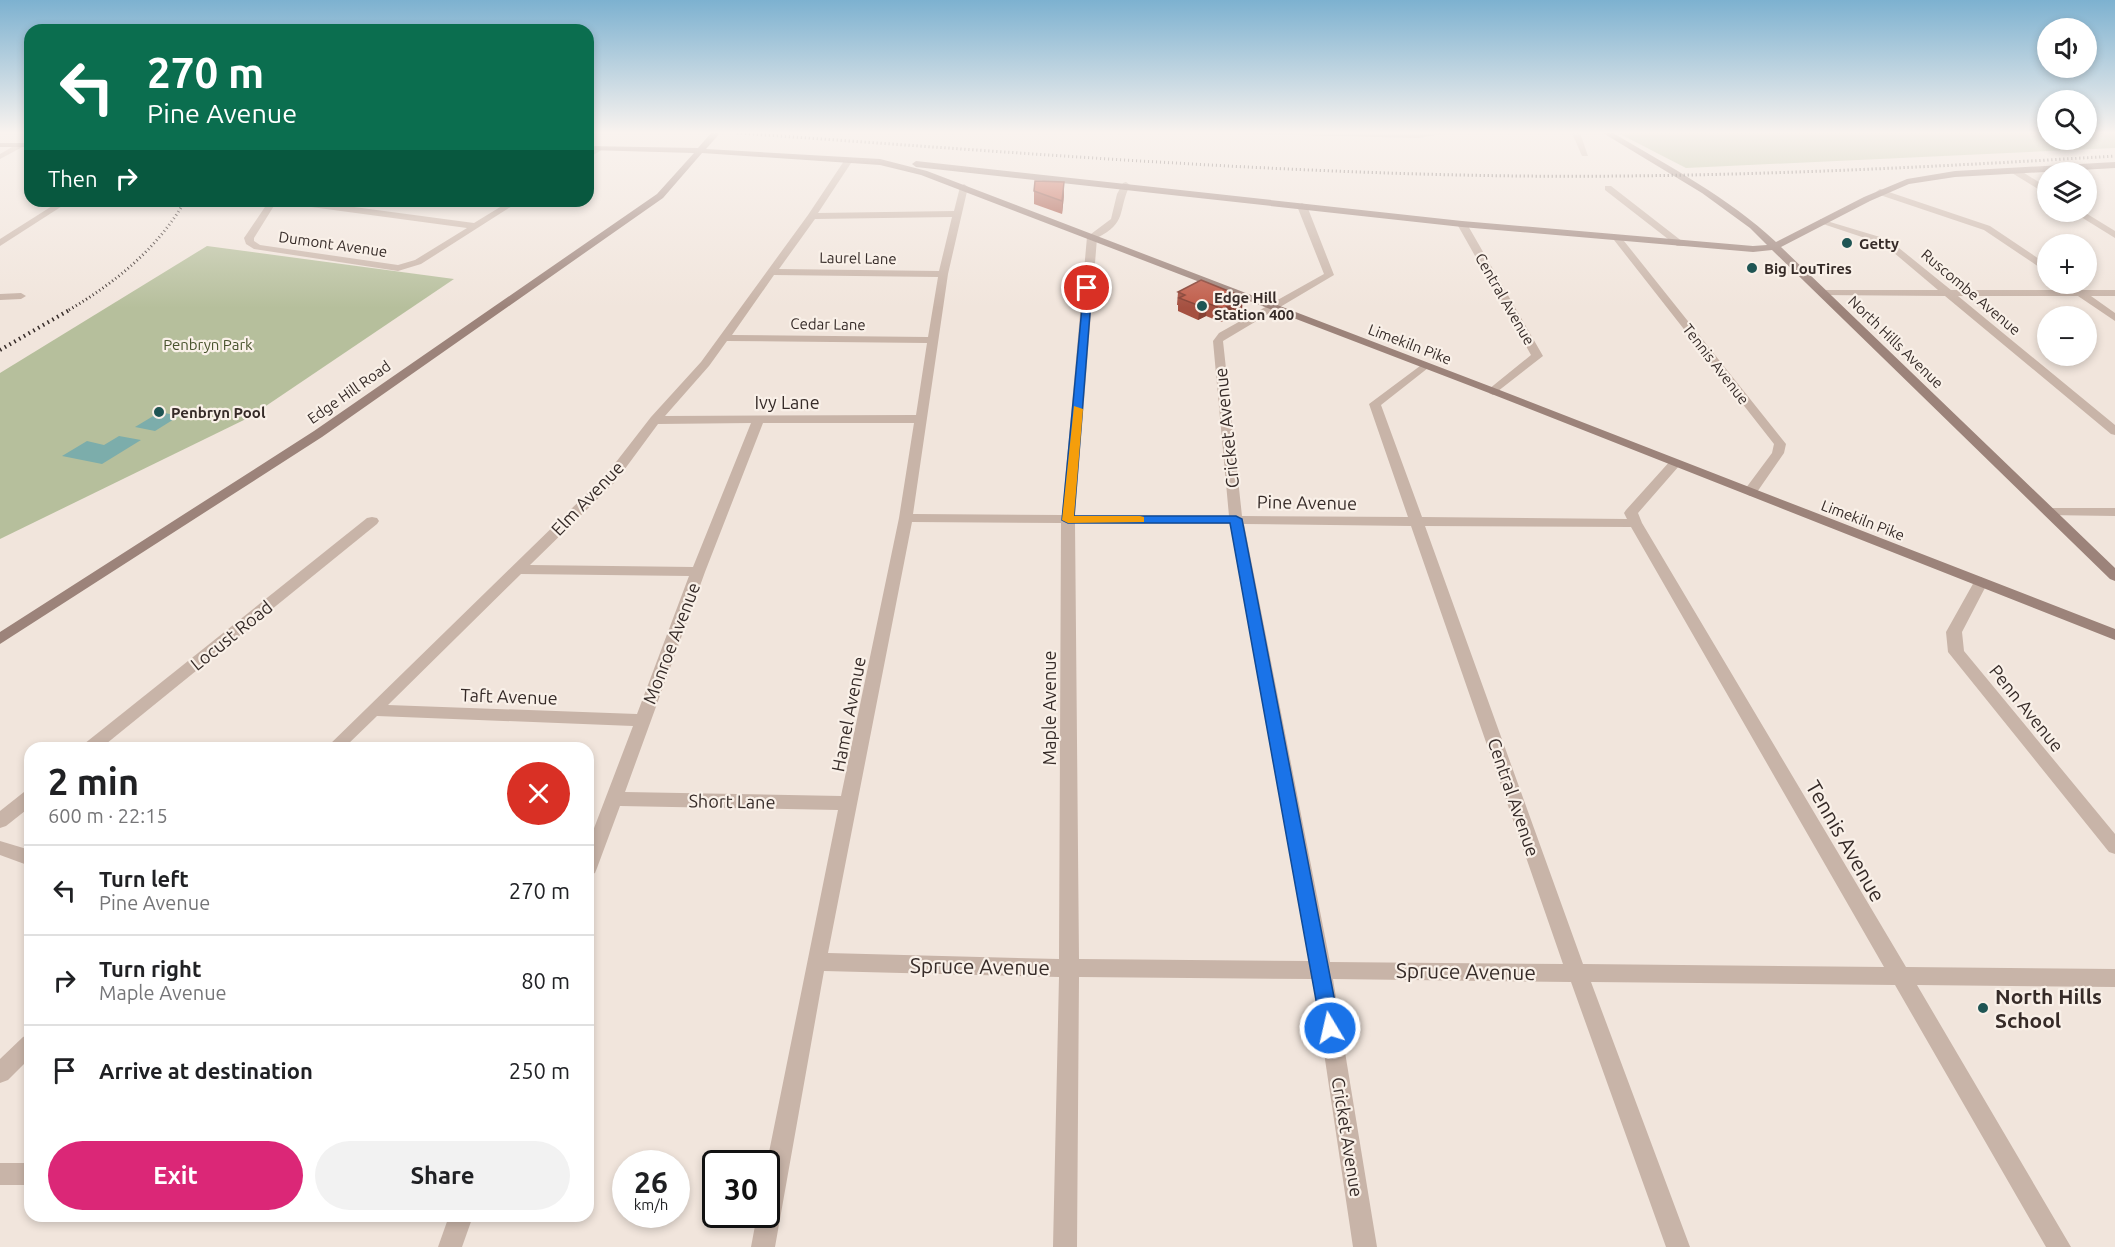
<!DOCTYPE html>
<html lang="en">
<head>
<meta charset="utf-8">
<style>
  body { margin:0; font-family:Ubuntu,sans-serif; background:#f2f2f2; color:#202124; height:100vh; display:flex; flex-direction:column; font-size:22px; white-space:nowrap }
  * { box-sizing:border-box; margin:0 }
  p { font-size:20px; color:#757577 }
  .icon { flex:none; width:33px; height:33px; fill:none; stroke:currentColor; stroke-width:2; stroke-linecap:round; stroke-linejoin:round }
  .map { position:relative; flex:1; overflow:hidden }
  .sheet { position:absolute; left:24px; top:742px; width:570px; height:480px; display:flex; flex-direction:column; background:#fff; border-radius:18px; box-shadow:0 3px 9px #0003 }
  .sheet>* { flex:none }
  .guide { position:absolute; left:24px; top:24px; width:570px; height:183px; border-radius:18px; box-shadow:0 3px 9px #0003; background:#0b6e4f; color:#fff; overflow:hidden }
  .tools { position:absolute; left:2037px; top:18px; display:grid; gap:12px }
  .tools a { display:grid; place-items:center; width:60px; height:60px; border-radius:50%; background:#fff; box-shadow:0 3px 9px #0003; font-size:30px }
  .speed { position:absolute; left:612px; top:1150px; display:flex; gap:12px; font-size:30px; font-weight:700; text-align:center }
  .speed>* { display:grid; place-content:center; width:78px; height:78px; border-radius:50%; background:#fff; box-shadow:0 3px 9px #0003; line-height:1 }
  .speed small { font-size:15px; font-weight:400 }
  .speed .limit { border:3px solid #111; border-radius:9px; background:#fff; color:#111 }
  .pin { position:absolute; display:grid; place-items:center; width:51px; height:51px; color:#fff; margin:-26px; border:3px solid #fff; border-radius:50%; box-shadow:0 2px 6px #0007 }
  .me { position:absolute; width:66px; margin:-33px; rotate:351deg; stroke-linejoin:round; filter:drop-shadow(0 0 4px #0008) }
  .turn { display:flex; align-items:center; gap:21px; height:126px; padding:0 24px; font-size:27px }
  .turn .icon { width:78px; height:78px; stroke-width:2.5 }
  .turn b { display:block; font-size:42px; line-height:51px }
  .then { display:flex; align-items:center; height:57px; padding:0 24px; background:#0003; gap:12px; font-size:22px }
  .round { display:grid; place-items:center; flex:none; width:63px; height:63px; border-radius:32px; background:#f2f2f2 }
  .headline { display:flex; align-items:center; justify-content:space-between; height:102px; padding:0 24px }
  h1 { font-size:36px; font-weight:700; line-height:45px }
  .button { display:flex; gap:12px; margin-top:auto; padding:12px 24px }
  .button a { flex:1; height:69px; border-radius:36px; background:#db2777; color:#fff; font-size:24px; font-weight:700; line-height:69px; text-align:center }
  .button a+a { background:#f2f2f2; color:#202124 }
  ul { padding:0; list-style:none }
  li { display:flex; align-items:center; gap:18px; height:90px; padding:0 24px; border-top:2px solid #e0e0e0 }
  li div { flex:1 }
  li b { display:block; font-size:22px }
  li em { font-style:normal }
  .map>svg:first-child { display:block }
  .green { fill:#b6bf9c }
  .water { fill:#7cadab }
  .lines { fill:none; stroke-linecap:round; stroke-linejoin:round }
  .street { fill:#c8b4a8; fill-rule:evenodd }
  .secondary { fill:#9c837a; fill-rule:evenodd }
  .rail-far1 { stroke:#362b28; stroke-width:3; stroke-dasharray:1 3; stroke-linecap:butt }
  .rail { stroke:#362b28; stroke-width:4; stroke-dasharray:1.5 4; stroke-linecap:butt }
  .wall { fill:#a55040 }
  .shaded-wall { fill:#864134 }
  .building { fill:#c05d4a; stroke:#864134; stroke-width:1.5 }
  .route { fill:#1a73e8; stroke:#114b97; stroke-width:1.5 }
  .slow { fill:#f59e0b }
  .poi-dot { fill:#1f5554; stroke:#f9f0e8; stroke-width:2 }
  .labels { text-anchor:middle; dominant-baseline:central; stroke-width:4.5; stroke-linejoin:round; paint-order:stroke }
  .far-poi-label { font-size:15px; font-weight:bold; fill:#362b28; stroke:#f9f0e8; text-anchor:start }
  .far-street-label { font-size:15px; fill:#362b28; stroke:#f9f0e8 }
  .far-park-label { font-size:15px; fill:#48532d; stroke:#f9f0e8 }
  .street-label { font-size:18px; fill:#362b28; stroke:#f9f0e8 }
  .near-street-label { font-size:21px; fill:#362b28; stroke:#f9f0e8 }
  .near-poi-label { font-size:21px; font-weight:bold; fill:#362b28; stroke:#f9f0e8; text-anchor:start }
</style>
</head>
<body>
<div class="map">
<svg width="2115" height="1247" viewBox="0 0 2115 1247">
  <rect width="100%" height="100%" fill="#f1e5dc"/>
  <g class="green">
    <path d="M 1618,133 L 2047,133 L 2048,140 L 2086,140 L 2087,133 L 2115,133 L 2115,148 L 1686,168 Z"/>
    <path d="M 207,246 L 454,279 L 248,418 L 0,539 L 0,373 Z"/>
  </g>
  <g class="water">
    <path d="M 160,412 L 179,416 L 155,431 L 135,427 Z"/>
    <path d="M 119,436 L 141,440 L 102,464 L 62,456 L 87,441 L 104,445 Z"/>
  </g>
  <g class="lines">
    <g class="street">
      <path d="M 1217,133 L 1418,134 L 1448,133 L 1418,138 Z"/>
      <path d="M 1572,133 L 1580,133 L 1588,156 L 1582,156 Z"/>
      <path d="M 19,143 L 26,145 L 0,159 L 0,154 Z"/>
      <path d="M 598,146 L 605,148 L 588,158 L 588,152 Z"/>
      <path d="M 846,158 L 853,160 L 818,213 L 954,211 L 960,187 L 964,184 L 968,187 L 948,274 L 913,514 L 1062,515 L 1087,237 L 1111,219 L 1117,194 L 1123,183 L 1126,182 L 1130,185 C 1117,212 1128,222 1097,238 L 1075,515 L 1229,516 L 1213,341 L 1219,333 L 1324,274 L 1297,206 L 1302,203 L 1307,206 L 1334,275 L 1223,341 L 1242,516 L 1408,517 L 1369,404 L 1424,363 L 1430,366 L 1428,368 L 1381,405 L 1422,517 L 1627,519 L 1624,513 L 1626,510 L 1671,460 L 1679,460 L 1679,466 L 1638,513 L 1642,523 L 1906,967 L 2115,969 L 2115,987 L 1917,985 L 2071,1247 L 2046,1247 L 1895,985 L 1591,982 L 1690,1247 L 1666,1247 L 1571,982 L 1333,979 L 1377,1247 L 1353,1247 L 1313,979 L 1079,977 L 1077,1247 L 1053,1247 L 1059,977 L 824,971 L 775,1247 L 751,1247 L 757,1215 L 766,1215 L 766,1167 L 838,810 L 620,806 L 597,868 L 595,873 L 588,876 L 588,844 L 633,726 L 377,716 L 344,748 L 326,748 L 606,475 L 651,417 L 701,362 L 808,215 ZM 952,217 L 939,271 L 779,269 L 815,219 ZM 774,275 L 938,277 L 928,337 L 732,335 ZM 727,341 L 927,343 L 916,415 L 665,416 L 709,366 ZM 751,423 L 693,567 L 530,565 L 616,481 L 658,424 ZM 763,423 L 914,423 L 899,518 L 841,796 L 625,792 L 705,572 ZM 912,522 L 1061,523 L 1059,959 L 828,953 ZM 1075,523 L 1230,524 L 1310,961 L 1079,959 ZM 1244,524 L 1411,526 L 1563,964 L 1330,962 ZM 1425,526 L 1631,527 L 1884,967 L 1583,964 ZM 521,574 L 689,576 L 637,714 L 388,705 Z"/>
      <path d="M 2012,169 L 2018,169 L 2048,188 L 2048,195 L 2012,173 Z"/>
      <path d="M 1605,186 L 1611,186 L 1683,242 L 1683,246 L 1677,246 L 1605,190 Z"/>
      <path d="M 1880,189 L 1990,226 L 2048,265 L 2048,273 L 1984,230 L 1877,194 L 1876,192 Z"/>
      <path d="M 60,201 L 70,201 L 0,246 L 0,239 Z"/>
      <path d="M 269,201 L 277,201 L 254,238 L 254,241 L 260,245 L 398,265 L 415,260 L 467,228 L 289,204 L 285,201 L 309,201 L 474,223 L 510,201 L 520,201 L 421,264 L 398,271 L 254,249 L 246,244 L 244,238 Z"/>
      <path d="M 2073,212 L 2084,212 L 2115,231 L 2115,238 Z"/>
      <path d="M 1820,219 L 1880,237 L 1899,248 L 1951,290 L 2115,290 L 2115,296 L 2091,296 L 2115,313 L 2115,321 L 2078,296 L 1958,296 L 2115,425 L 2115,435 L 2111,434 L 1945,296 L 1819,295 L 1819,291 L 1823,290 L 1938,290 L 1893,252 L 1874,241 L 1820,223 Z"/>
      <path d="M 1462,221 L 1467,224 L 1543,356 L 1493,395 L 1489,393 L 1489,389 L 1531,355 L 1457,224 Z"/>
      <path d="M 1614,236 L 1620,236 L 1786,444 L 1784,453 L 1755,495 L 1750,496 L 1743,492 L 1772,453 L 1774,444 L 1614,240 Z"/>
      <path d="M 0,294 L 21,293 L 26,296 L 21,299 L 0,300 Z"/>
      <path d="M 2051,508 L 2115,508 L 2115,516 L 2046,515 L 2044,512 Z"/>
      <path d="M 372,517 L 377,518 L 379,521 L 377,524 L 101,748 L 82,748 L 84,744 L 367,518 Z"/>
      <path d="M 1981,577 L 1988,582 L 1962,632 L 1964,651 L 2115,834 L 2115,854 L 2109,852 L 1948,652 L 1946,632 L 1974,582 Z"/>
      <path d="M 30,790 L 30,807 L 6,826 L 0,828 L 0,811 L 24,792 Z"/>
      <path d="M 0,841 L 30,850 L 30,866 L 0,855 Z"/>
      <path d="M 30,1034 L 30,1058 L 8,1080 L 0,1083 L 0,1059 L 23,1037 Z"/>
      <rect x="0" y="1163" width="30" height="22"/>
      <path d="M 449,1216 L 473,1216 L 462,1247 L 438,1247 Z"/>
    </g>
    <g class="secondary">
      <path d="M 711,133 L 720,133 L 706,149 L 880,159 L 927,171 L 1497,389 L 2115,629 L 2115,640 L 1489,393 L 921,175 L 880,165 L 702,153 L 663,198 L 322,437 L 0,644 L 0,632 L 314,431 L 657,194 L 694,153 L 588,150 L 588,146 L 698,148 Z"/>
      <path d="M 1603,133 L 1613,133 C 1670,167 1728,197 1776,242 L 1864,197 L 1907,179 L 1955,171 L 2115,162 L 2115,168 L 1955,177 L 1909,184 L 1870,201 L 1781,247 L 2115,568 L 2115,581 L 2110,579 L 1772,250 L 1753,252 L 1462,227 L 916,167 L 912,164 L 916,161 L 1462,221 L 1753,246 L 1767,245 L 1750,228 L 1702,193 Z"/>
      <rect x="0" y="143" width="30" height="4"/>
    </g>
    <g class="rail-far1">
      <path d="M 737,133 C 997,151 1258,173 1519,176 C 1718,178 1917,168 2115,156"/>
      <path d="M 69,310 C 116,282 157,249 185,201"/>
    </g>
    <path class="rail" d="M 0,350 L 71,309"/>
  </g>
  <g class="wall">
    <path d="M 1034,191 L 1064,195 L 1062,214 L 1034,204 Z"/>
    <path d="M 1178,292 L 1242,310 L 1221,322 L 1206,316 L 1198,320 L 1178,311 L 1178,305 L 1177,305 Z"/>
  </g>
  <g class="shaded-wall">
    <path d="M 1064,182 L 1064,195 L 1062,214 L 1062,201 Z"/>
    <path d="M 1243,297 L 1242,310 L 1221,322 L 1223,309 Z"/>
    <path d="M 1207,303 L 1206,316 L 1198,320 L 1200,306 Z"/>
  </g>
  <g class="building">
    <path d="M 1035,181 L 1064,182 L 1062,201 L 1034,191 Z"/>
    <path d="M 1201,280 L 1243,297 L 1223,309 L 1207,303 L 1200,306 L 1179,298 L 1185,295 L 1178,292 Z"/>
  </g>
  <linearGradient id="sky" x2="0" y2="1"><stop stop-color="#7db1d0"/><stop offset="0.43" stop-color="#f9f3ef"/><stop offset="1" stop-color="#f9f3ef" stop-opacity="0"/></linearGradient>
  <rect width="2115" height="308" fill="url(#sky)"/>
  <path class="route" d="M 1084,286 L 1092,288 L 1074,516 L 1236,516 L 1242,519 L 1340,1028 L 1337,1034 L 1330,1037 L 1323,1034 L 1321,1028 L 1230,523 L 1068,523 L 1062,520 Z"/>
  <path class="slow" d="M 1074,406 L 1083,409 L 1074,516 L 1140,516 L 1144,517 L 1144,522 L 1068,523 L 1062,520 Z"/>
  <g class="poi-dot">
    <circle cx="1847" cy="243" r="6"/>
    <circle cx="1752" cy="268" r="6"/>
    <circle cx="1202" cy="306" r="6"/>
    <circle cx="159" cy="412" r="6"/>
    <circle cx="1983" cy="1008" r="6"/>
  </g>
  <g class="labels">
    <g class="far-poi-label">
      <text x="1859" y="243">Getty</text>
      <text x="1764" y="268">Big LouTires</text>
      <text x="1214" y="297">Edge Hill<tspan x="1214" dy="17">Station 400</tspan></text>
      <text x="171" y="412">Penbryn Pool</text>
    </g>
    <g class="far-street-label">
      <text transform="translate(333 244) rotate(8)">Dumont Avenue</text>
      <text transform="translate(858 258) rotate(1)">Laurel Lane</text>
      <text transform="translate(1971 292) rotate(40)">Ruscombe Avenue</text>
      <text transform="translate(1505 299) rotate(60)">Central Avenue</text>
      <text transform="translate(828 324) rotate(1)">Cedar Lane</text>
      <text transform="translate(1896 342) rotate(44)">North Hills Avenue</text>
      <text transform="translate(1410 344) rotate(21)">Limekiln Pike</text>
      <text transform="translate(1716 364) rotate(52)">Tennis Avenue</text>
      <text transform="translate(349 392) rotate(-35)">Edge Hill Road</text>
      <text transform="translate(1863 520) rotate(21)">Limekiln Pike</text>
    </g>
    <g class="far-park-label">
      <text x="208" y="344">Penbryn Park</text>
    </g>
    <g class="street-label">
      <text x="787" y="402">Ivy Lane</text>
      <text transform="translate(1226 428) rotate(-96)">Cricket Avenue</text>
      <text transform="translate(587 498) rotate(-46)">Elm Avenue</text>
      <text transform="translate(1307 502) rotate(1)">Pine Avenue</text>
      <text transform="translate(231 635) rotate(-39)">Locust Road</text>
      <text transform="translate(671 643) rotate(-69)">Monroe Avenue</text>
      <text transform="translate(509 696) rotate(2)">Taft Avenue</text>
      <text transform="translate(1049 708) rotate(-90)">Maple Avenue</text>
      <text transform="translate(2027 708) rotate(51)">Penn Avenue</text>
      <text transform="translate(848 714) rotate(-79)">Hamel Avenue</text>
      <text transform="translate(1514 797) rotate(71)">Central Avenue</text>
      <text transform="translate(732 801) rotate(1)">Short Lane</text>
      <text transform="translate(1348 1137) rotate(81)">Cricket Avenue</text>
    </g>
    <g class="near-street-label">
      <text transform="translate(1846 841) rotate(60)">Tennis Avenue</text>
      <text transform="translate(980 966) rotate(1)">Spruce Avenue</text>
      <text transform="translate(1466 971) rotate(1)">Spruce Avenue</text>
    </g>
    <g class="near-poi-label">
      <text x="1995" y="996">North Hills<tspan x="1995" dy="24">School</tspan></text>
    </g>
  </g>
</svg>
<div class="tools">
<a><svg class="icon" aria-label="sound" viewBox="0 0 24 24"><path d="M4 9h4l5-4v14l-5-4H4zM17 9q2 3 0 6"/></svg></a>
<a><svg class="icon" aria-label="search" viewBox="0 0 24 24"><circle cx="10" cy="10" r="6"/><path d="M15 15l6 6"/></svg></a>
<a><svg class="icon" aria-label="layers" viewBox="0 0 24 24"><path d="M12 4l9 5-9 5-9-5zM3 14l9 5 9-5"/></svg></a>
<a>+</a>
<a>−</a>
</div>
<div class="speed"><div>26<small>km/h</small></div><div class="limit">30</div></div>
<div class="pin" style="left:1087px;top:288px;background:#d93025"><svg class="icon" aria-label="arrive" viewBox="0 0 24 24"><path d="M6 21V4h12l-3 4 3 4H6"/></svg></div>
<svg class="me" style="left:1330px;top:1028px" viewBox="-20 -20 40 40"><circle r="17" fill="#1a73e8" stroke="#fff" stroke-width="3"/><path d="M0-11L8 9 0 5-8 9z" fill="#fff"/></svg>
<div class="guide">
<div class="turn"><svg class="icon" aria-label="left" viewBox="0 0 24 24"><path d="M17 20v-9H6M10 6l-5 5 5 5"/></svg><div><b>270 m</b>Pine Avenue</div></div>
<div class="then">Then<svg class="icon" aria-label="right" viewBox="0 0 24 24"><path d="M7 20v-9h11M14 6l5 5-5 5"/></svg></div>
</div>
<section class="sheet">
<div class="headline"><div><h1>2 min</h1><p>600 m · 22:15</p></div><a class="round" style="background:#d93025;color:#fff"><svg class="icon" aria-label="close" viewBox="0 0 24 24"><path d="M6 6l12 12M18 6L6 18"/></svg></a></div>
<ul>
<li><svg class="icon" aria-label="left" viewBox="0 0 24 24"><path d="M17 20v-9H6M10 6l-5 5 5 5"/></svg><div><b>Turn left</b><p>Pine Avenue</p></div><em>270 m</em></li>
<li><svg class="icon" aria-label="right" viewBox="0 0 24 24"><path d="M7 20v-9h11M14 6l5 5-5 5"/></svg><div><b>Turn right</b><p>Maple Avenue</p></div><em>80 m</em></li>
<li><svg class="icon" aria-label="arrive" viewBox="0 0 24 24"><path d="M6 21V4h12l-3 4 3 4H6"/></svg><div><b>Arrive at destination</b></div><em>250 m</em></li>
</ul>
<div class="button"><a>Exit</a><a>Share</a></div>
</section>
</div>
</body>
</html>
